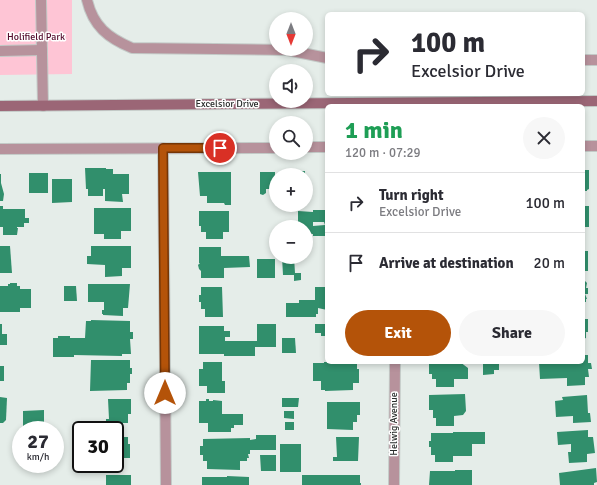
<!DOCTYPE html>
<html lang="en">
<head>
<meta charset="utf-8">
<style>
  body { margin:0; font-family:Signika,sans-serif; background:#f7f7f7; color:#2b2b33; height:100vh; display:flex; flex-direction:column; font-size:15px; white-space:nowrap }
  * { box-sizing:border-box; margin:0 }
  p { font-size:13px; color:#7c7c81 }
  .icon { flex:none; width:22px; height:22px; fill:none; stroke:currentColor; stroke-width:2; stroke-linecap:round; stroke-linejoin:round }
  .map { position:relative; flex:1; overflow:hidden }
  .sheet { position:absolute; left:325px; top:104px; width:260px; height:260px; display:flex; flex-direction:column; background:#fff; border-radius:6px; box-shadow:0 2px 6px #0003 }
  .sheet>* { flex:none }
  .guide { position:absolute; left:325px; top:12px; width:260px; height:84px; border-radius:6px; box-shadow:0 2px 6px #0003; background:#fff; color:#2b2b33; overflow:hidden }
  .needle { width:26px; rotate:180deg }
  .fabs { position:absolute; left:269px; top:12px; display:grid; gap:8px }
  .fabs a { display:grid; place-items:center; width:44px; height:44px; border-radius:50%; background:#fff; box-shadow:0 2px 6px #0003; font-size:20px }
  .speed { position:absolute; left:12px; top:421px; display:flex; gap:8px; font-size:20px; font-weight:700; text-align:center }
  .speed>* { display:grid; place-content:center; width:52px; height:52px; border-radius:50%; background:#fff; box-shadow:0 2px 6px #0003; line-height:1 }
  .speed small { font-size:10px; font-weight:400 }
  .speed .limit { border:2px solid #111; border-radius:6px; background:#fff; color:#111 }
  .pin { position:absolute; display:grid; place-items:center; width:34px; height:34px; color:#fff; margin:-17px; border:2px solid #fff; border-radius:50%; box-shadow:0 1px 4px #0007 }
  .me { position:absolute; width:44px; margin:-22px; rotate:0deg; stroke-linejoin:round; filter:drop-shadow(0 0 3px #0008) }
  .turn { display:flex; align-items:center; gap:14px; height:84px; padding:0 20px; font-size:18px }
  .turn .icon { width:52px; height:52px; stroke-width:2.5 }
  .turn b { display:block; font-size:28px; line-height:34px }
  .round { display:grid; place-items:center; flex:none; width:42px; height:42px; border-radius:21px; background:#f7f7f7 }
  .overview { display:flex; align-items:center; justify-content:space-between; height:68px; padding:0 20px }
  h1 { font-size:24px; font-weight:700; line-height:30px; color:#1e9e55 }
  .button { display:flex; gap:8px; margin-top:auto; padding:8px 20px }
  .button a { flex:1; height:46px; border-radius:24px; background:#b45309; color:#fff; font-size:16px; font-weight:700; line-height:46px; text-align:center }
  .button a+a { background:#f7f7f7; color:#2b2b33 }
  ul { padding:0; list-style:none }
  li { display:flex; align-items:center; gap:12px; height:60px; padding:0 20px; border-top:1px solid #e1e1e2 }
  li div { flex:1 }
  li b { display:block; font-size:15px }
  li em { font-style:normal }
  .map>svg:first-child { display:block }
  .green { fill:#fec5d5 }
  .building { fill:#318f6c; fill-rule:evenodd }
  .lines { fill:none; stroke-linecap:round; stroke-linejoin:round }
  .service-casing { stroke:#c3cac7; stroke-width:12 }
  .minor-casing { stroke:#c3cac7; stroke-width:12 }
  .secondary-casing { stroke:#c3cac7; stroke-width:12 }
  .service { stroke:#b7929c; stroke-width:10 }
  .minor { stroke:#b7929c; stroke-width:10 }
  .secondary { stroke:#9b6676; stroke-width:10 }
  .route-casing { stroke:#753606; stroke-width:10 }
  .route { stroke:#b45309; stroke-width:7 }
  .labels { text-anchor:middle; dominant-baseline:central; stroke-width:3; stroke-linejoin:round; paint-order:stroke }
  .park-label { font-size:10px; fill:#52092a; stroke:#fff }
  .street-label { font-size:10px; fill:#2a2d2c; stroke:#fff }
</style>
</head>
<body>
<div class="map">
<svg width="597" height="485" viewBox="0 0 597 485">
  <rect width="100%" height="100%" fill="#e5ede9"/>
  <path class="green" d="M 0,0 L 72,0 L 72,74 L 0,75 Z"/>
  <g class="building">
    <path d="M 85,168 L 106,168 L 106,169 L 113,169 L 113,174 L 129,174 L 129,194 L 122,194 L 123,202 L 105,201 L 105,189 L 103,189 L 103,196 L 88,196 L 88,189 L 86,189 Z"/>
    <path d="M 583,170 L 589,170 L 589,189 L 587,190 L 587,191 L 583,191 Z"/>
    <path d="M 305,171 L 305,175 L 281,175 L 281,172 Z"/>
    <path d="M 198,172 L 231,172 L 231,205 L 225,205 L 224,203 L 207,203 L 207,196 L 200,196 Z"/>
    <path d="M 260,172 L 275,172 L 275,189 L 266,189 L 266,193 L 263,195 L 260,194 Z"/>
    <rect x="29" y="173" width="19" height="20"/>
    <path d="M 0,174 L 1,174 L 1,183 L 4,194 L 3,201 L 0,201 Z"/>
    <path d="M 52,179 L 72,179 L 72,202 L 52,203 Z"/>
    <path d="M 0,206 L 3,206 L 3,209 L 25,209 L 25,218 L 29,218 L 29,223 L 24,223 L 24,227 L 17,227 L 17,228 L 18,228 L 17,235 L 3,235 L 3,227 L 0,227 Z"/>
    <rect x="583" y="206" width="6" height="21"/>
    <path d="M 94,208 L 131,208 L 131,231 L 121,231 L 121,239 L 104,239 L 104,234 L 94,234 Z"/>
    <path d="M 313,210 L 327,210 L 327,236 L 313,236 L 313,234 L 306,234 L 306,227 L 298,227 L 298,211 L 313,212 ZM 313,222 L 324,222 L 325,225 L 313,226 Z"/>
    <path d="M 199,211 L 229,211 L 229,232 L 223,232 L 223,239 L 206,239 L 206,232 L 201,232 L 201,226 L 199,226 Z"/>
    <path d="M 0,246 L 10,246 L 12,273 L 0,273 Z"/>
    <path d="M 91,246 L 131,246 L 131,268 L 122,268 L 122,276 L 105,277 L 105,265 L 87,264 L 87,256 L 91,256 Z"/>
    <path d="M 199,247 L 221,247 L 221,256 L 249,256 L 250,267 L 224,268 L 224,278 L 201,278 L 201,271 L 199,269 L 198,265 L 200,263 L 199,263 Z"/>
    <rect x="583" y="251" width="5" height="20"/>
    <path d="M 282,257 L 294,257 L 295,273 L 301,273 L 301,280 L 294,281 L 294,275 L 283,275 Z"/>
    <rect x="257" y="259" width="18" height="19"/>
    <path d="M 583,281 L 585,281 L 587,283 L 586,288 L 588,288 L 588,294 L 585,294 L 587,299 L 586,299 L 586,302 L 583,302 Z"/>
    <path d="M 10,283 L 17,283 L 17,286 L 20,286 L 20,289 L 31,289 L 31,308 L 20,308 L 20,312 L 0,312 L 0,286 L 8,286 L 8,284 L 10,284 Z"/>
    <path d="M 88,284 L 130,284 L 128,308 L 123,308 L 123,316 L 103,315 L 103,314 L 102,314 L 102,310 L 104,310 L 104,302 L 88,302 Z"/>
    <path d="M 64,286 L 76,286 L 77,301 L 64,301 Z"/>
    <path d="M 201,287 L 222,287 L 223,317 L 205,317 L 205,309 L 201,309 L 201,302 L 199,302 L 199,295 L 201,295 Z"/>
    <path d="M 315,287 L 327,287 L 327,310 L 318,308 L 318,314 L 316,314 L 316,317 L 286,317 L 286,303 L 299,303 L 299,300 L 315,300 Z"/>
    <path d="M 583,319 L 588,319 L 588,332 L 586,332 L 586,338 L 583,339 Z"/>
    <path d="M 91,320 L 130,321 L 130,332 L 133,332 L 133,339 L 130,339 L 131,354 L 122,354 L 122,356 L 74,355 L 74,357 L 53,357 L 53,338 L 58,338 L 58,336 L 70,336 L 70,338 L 85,338 L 86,321 L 91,321 Z"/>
    <path d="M 0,324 L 2,324 L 2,334 L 7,334 L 7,345 L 0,345 Z"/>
    <path d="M 257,324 L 276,324 L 276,347 L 255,347 L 255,356 L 224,356 L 224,354 L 199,354 L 199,326 L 224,326 L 224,331 L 230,331 L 230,337 L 225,337 L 225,341 L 257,341 Z"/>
    <path d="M 315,324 L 327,324 L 327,336 L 321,336 L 321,333 L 315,333 Z"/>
    <path d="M 282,338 L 295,338 L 296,353 L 282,353 Z"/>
    <path d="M 583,355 L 588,355 L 588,363 L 591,363 L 592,369 L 588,369 L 589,377 L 585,377 L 585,385 L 567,386 L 567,378 L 540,379 L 539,362 L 583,362 Z"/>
    <path d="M 91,360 L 130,360 L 130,368 L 132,368 L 132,374 L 130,374 L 130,383 L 127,383 L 127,390 L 90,391 Z"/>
    <path d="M 203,362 L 222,362 L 222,381 L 225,381 L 225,393 L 207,393 L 207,386 L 199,386 L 199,369 L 203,369 Z"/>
    <path d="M 324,362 L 357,362 L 357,369 L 359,369 L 359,383 L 353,383 L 353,390 L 325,391 L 325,390 L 321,390 L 321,381 L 313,381 L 313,363 L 324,363 Z"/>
    <path d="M 429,362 L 460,362 L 468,368 L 468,379 L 454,379 L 454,387 L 436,387 L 436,379 L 432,379 L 432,374 L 429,374 Z"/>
    <path d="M 483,362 L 499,362 L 499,370 L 494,370 L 494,374 L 483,375 Z"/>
    <rect x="0" y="366" width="4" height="15"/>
    <path d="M 465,394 L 466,411 L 463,415 L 454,416 L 454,426 L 436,426 L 436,418 L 433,418 L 433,410 L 429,410 L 429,395 Z"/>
    <path d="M 587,395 L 588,413 L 590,413 L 591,422 L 573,423 L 573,416 L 556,417 L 555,401 L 563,400 L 562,397 Z"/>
    <path d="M 0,397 L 7,398 L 6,420 L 3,423 L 0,423 Z"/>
    <path d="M 282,398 L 299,398 L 298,407 L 282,407 Z"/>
    <path d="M 108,399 L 131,399 L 131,414 L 128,414 L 128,423 L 123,423 L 123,430 L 106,430 L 106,419 L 109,419 Z"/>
    <path d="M 206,399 L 209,399 L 209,401 L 213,401 L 213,400 L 222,401 L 222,414 L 243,414 L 243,425 L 234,425 L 234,428 L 231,428 L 231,432 L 208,432 L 208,423 L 199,423 L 199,401 L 206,401 Z"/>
    <path d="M 327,402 L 360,402 L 360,415 L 357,415 L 357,422 L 353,422 L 353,430 L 327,429 Z"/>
    <path d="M 44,410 L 44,430 L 23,430 L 23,411 Z"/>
    <path d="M 284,411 L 294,411 L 294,419 L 284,418 Z"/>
    <rect x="285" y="422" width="9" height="8"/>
    <path d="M 588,430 L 588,437 L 593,437 L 595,453 L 587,454 L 587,462 L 569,463 L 568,452 L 571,452 L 571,444 L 558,445 L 557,432 Z"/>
    <path d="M 453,432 L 485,432 L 485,444 L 472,444 L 472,456 L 453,456 L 453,462 L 435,462 L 435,455 L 431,455 L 431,447 L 429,447 L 429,441 L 431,441 L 431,433 L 453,433 Z"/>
    <path d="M 256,435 L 276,435 L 276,450 L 250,450 L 250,454 L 248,454 L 249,458 L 247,458 L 247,461 L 240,461 L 240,470 L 207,469 L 207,461 L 203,461 L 203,455 L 200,455 L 200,446 L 203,446 L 203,439 L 250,438 L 250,440 L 256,439 Z"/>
    <path d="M 115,437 L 128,437 L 128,444 L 130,444 L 130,458 L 123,458 L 123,466 L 73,466 L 73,452 L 81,452 L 81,464 L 115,464 Z"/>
    <path d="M 336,437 L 359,437 L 358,461 L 333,461 L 333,457 L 337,457 Z"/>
    <rect x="280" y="444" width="21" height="28"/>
    <path d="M 260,455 L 276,455 L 276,471 L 261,471 Z"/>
    <path d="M 596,468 L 597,482 L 594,483 L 594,485 L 560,485 L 559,473 Z"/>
    <path d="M 455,470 L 472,470 L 472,485 L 429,485 L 430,471 L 455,471 Z"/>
    <rect x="106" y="475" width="25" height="10"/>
    <path d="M 302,475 L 360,475 L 360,483 L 361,483 L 361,485 L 302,485 Z"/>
    <path d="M 227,476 L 249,477 L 249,485 L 202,485 L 202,477 L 227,477 Z"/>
  </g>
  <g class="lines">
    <g class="service-casing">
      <g id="service">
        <path d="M 41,0 L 43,106"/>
        <path d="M 87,0 C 93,26 108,38 132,48 L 287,50 L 327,58"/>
        <path d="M 0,51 L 42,50"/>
        <path d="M 583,60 L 597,60"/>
      </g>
    </g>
    <g class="minor-casing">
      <g id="minor">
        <path d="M 583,146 L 597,146"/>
        <path d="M 306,147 L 327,147"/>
        <path d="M 163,148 L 166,485"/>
        <path d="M 0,149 L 276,148"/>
        <path d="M 394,485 L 395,362"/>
      </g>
    </g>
    <g class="secondary-casing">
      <path id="secondary" d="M 0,106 L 597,101"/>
    </g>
    <use href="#service" class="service"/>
    <use href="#minor" class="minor"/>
    <use href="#secondary" class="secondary"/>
  </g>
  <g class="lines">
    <g class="route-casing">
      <path id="route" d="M 165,393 L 163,148 L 220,148"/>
    </g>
    <use href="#route" class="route"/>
  </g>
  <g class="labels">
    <g class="park-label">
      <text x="36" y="37">Holifield Park</text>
    </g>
    <g class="street-label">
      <text x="227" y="104">Excelsior Drive</text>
      <text transform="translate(394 424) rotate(-90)">Helwig Avenue</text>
    </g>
  </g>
</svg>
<div class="fabs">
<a><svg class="needle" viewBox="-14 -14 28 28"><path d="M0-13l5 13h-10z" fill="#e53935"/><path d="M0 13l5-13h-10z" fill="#7c7c81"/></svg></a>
<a><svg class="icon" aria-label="sound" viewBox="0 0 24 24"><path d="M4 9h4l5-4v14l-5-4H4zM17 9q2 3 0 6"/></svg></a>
<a><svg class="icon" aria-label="search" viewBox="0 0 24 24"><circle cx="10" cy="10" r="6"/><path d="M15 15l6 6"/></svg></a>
<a>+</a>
<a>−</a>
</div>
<div class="speed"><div>27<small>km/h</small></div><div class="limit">30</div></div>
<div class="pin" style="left:220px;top:148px;background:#d93025"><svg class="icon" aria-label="arrive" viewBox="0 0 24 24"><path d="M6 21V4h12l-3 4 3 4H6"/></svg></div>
<svg class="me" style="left:165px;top:393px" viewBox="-20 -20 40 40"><circle r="19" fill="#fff"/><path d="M0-13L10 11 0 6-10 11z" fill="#b45309"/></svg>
<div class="guide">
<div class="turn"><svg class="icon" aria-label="right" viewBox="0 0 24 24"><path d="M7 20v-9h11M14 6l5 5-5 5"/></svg><div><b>100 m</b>Excelsior Drive</div></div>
</div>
<section class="sheet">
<div class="overview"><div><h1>1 min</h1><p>120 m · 07:29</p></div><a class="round"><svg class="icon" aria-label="close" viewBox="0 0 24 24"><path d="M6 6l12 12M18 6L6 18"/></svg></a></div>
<ul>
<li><svg class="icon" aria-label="right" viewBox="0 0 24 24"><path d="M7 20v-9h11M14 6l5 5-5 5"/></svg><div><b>Turn right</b><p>Excelsior Drive</p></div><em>100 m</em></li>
<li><svg class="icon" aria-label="arrive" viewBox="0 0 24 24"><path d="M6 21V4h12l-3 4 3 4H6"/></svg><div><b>Arrive at destination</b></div><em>20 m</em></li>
</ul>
<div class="button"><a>Exit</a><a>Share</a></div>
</section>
</div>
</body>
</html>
